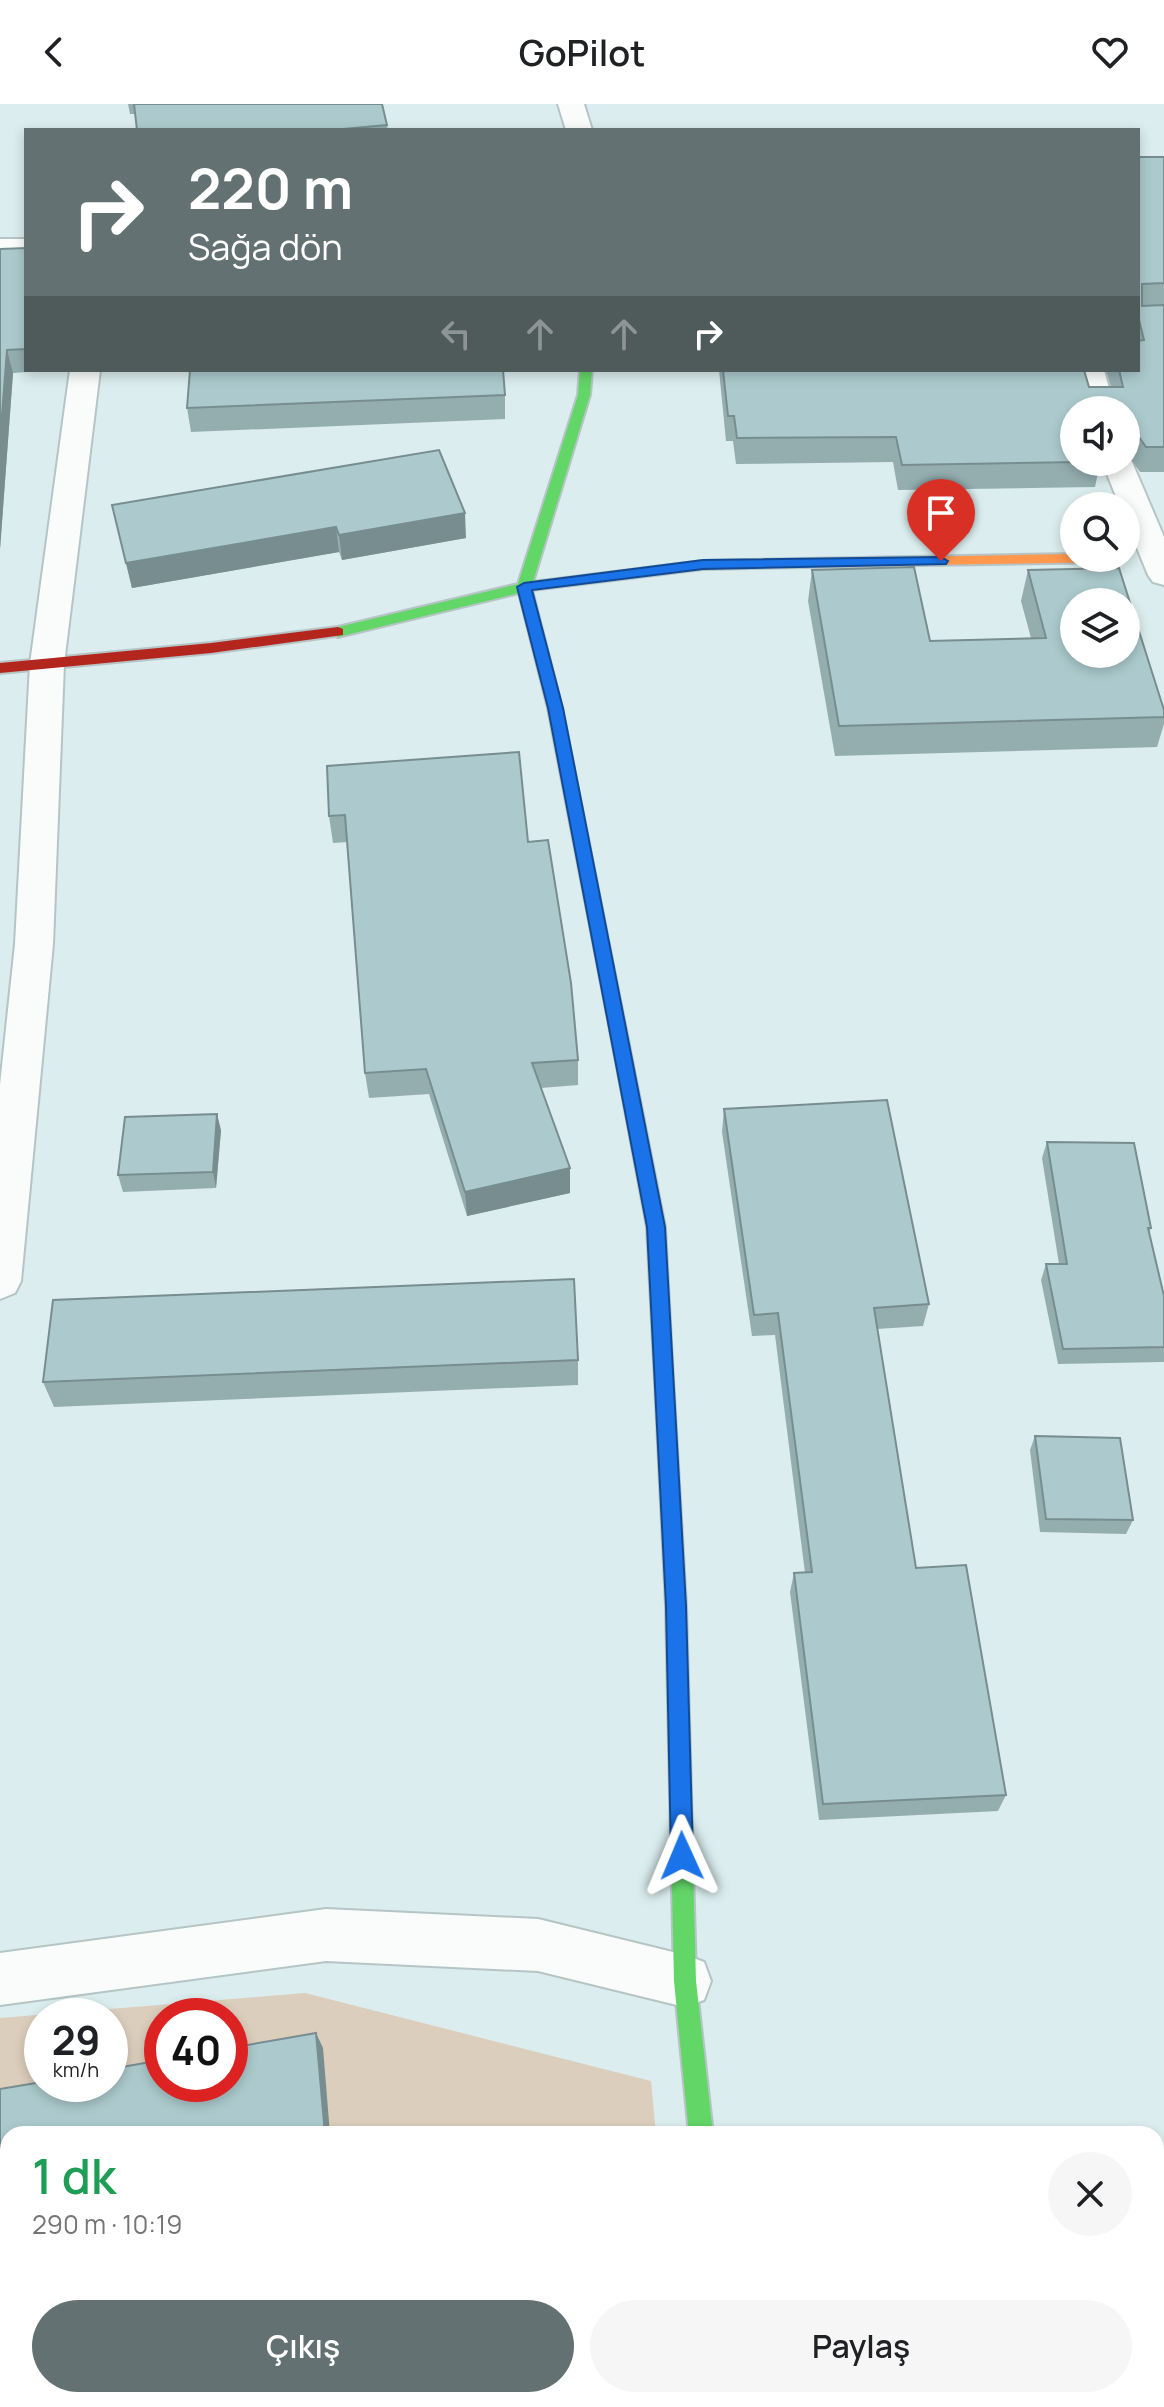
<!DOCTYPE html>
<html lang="tr">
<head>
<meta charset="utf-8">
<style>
  body { margin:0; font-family:Manrope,sans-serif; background:#f6f6f6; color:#202124; height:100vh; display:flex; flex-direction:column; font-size:30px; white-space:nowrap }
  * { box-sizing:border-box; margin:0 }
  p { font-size:26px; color:#757577 }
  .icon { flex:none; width:44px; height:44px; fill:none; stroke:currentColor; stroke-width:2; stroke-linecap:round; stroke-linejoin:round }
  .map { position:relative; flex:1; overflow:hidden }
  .sheet { position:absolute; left:0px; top:2022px; width:1164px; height:282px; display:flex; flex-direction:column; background:#fff; border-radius:24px 24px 0 0; box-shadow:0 4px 12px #0003 }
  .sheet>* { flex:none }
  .banner { position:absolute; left:24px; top:24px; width:1116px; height:244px; border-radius:0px; box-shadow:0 4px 12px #0003; background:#637172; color:#fff; overflow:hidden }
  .buttons { position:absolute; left:1060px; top:292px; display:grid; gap:16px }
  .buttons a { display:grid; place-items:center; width:80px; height:80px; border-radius:50%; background:#fff; box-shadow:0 4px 12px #0003; font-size:40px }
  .speed { position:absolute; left:24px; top:1894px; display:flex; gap:16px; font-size:40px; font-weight:700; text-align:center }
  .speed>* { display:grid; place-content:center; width:104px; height:104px; border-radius:50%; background:#fff; box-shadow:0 4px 12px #0003; line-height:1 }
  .speed small { font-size:20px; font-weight:400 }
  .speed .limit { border:12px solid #d22; background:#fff; color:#111 }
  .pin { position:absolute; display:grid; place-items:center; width:68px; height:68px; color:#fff; margin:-82px -34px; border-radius:50% 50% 50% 0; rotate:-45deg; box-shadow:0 0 8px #0007 }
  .pin .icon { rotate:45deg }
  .me { position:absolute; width:88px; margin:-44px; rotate:359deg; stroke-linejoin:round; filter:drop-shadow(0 0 6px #0008) }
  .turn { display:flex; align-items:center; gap:28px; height:168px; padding:0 32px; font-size:36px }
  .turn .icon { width:104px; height:104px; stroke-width:2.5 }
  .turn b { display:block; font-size:56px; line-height:68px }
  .lanes { display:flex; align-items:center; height:76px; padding:0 32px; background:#0003; justify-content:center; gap:40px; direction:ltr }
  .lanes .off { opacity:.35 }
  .round { display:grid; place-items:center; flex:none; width:84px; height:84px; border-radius:42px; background:#f6f6f6 }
  .head { display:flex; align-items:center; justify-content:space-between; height:136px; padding:0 32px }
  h1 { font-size:48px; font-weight:600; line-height:60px; color:#1e9e55 }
  .cta { display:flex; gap:16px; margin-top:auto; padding:16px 32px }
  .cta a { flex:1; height:92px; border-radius:48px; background:#637172; color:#fff; font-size:32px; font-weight:600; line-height:92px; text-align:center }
  .cta a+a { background:#f6f6f6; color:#202124 }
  header { display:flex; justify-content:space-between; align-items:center; height:104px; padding:0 32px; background:#fff; font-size:36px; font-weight:600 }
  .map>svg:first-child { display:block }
  .green { fill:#dccebc; fill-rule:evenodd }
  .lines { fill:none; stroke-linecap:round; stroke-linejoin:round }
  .street-casing { stroke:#b6c4c5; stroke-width:4 }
  .fast-casing { stroke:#b6c4c5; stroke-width:4 }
  .slow-casing { stroke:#b6c4c5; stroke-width:4 }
  .jam-casing { stroke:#b6c4c5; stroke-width:4 }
  .street { fill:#fafcfc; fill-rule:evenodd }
  .fast { fill:#63d668; fill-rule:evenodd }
  .slow { fill:#ff974d; fill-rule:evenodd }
  .jam { fill:#b3261e; fill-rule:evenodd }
  .wall { fill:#94aeb0 }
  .shaded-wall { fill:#788d90 }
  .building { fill:#accacd; stroke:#788d90; stroke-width:2; fill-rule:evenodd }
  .route { fill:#1a73e8; stroke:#114b97; stroke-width:2 }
</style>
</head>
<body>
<header><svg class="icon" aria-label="back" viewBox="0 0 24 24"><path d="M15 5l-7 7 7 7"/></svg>GoPilot<svg class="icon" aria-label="heart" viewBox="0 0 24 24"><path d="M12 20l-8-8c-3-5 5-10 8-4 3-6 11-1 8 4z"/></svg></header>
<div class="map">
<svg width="1164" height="2303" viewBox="0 0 1164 2303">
  <rect width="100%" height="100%" fill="#dbedee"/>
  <path class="green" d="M 305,1889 L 651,1977 L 656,2030 L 8,2030 L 8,2296 L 682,2296 L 682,2303 L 0,2303 L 0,1914 ZM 42,1912 L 110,1912 L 110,1980 L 42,1980 ZM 162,1912 L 230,1912 L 230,1980 L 162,1980 Z"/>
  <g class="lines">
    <g class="street-casing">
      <g id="street">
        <path d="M 558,0 L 584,0 L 592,26 L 566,26 Z"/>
        <rect x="0" y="135" width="26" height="16"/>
        <path d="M 70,266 L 100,266 L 64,560 L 53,840 L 21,1177 L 15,1189 L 0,1195 L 0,981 L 15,840 L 30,560 Z"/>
        <path d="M 1074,266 L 1104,266 L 1115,306 L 1085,306 Z"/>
        <path d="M 1126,351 L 1132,358 L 1164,433 L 1164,481 L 1153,478 L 1148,471 L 1126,417 L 1126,402 L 1120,402 L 1102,358 L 1126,358 Z"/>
        <path d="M 326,1805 L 538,1815 L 685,1851 L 704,1858 L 711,1877 L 704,1896 L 685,1903 L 538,1867 L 326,1857 L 0,1901 L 0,1849 Z"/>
        <rect x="691" y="2296" width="58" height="7"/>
      </g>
    </g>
    <g class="fast-casing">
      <g id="fast">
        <path d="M 580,266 L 592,266 L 590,291 L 533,478 L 703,457 L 857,454 L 864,458 L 857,462 L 703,465 L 532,486 L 562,604 L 627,931 L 619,937 L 611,931 L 548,604 L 519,489 L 338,533 L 331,528 L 338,523 L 518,480 L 578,291 Z"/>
        <path d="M 663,1249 L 670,1251 L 672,1257 L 686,1502 L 696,1877 L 713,2030 L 689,2030 L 674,1877 L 666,1502 L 654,1257 L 656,1251 Z"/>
      </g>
    </g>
    <g class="slow-casing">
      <path id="slow" d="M 1074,450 L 1074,454 L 1127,454 L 1120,458 L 857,462 L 850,458 L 857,454 Z"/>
    </g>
    <g class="jam-casing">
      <g id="jam">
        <path d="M 338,523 L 343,525 L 343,531 L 211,549 L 0,569 L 0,559 L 211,539 Z"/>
        <path d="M 619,925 L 627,931 L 665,1123 L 672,1257 L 670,1263 L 663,1265 L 656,1263 L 654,1257 L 647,1123 L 611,931 Z"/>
      </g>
    </g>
    <use href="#street" class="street"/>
    <use href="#fast" class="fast"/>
    <use href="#slow" class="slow"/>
    <use href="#jam" class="jam"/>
  </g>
  <g class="wall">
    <path d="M 128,0 L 382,0 L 388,26 L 137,26 L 135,10 L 130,10 Z"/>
    <path d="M 1138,53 L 1164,53 L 1164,368 L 1140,368 L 1126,348 L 1126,306 L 1074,358 L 1106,358 L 1103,368 L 1098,369 L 1095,383 L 898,386 L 893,358 L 736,360 L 733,337 L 726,337 L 719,266 L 1084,266 L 1089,283 L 1111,283 L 1106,266 L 1138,266 Z"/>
    <path d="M 26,144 L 26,266 L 42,266 L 42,267 L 13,269 L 0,445 L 0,145 Z"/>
    <path d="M 505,291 L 505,315 L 191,328 L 187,304 Z"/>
    <path d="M 112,401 L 466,434 L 342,456 L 339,448 L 132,484 Z"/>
    <path d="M 812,466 L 930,537 L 1031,534 L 1021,497 L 1028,466 L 1164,606 L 1164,620 L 1157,643 L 835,652 L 808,497 Z"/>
    <path d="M 327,662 L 528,738 L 578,956 L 578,981 L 541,984 L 570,1064 L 570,1089 L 467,1112 L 429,990 L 369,994 L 365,969 L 347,738 L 333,739 L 329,712 Z"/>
    <path d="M 724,1005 L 929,1200 L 923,1222 L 877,1225 L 916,1464 L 1006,1691 L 998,1707 L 819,1716 L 790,1488 L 794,1469 L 805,1469 L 775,1231 L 752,1232 L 722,1028 Z"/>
    <path d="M 221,1026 L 216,1084 L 123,1088 L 118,1071 Z"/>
    <path d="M 1047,1038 L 1151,1124 L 1149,1129 L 1164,1192 L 1164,1258 L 1058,1260 L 1041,1176 L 1046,1160 L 1059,1160 L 1042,1054 Z"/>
    <path d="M 578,1256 L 578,1281 L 54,1303 L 43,1278 Z"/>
    <path d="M 1035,1332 L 1133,1416 L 1126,1430 L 1040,1428 L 1030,1346 Z"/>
    <path d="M 323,1944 L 8,2030 L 8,2125 L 0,2127 L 0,1985 Z"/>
  </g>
  <g class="shaded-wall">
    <path d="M 7,246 L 13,269 L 0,445 L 0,337 Z"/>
    <path d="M 1132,323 L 1126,348 L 1129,330 Z"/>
    <path d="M 465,409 L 466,434 L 342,456 L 339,431 Z"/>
    <path d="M 336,423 L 339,448 L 132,484 L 126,459 Z"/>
    <path d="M 217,1010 L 221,1026 L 216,1084 L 213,1068 Z"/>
    <path d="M 570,1064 L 570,1089 L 467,1112 L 465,1088 Z"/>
    <path d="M 316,1929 L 323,1944 L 330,2030 L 325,2030 Z"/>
  </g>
  <g class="building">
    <path d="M 134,0 L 382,0 L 387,21 L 332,26 L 137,26 Z"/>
    <path d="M 1138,53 L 1164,53 L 1164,179 L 1142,180 L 1142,202 L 1164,201 L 1164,343 L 1146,343 L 1132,323 L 1129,330 L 1126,330 L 1126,306 L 1074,306 L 1074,358 L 1079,358 L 902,361 L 896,333 L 737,334 L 734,312 L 728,312 L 723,266 L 1084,266 L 1089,283 L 1123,283 L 1119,266 L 1138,266 L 1138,237 L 1144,236 L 1138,212 Z"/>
    <path d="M 26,144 L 26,245 L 7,246 L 0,337 L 0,145 Z"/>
    <path d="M 190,266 L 503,266 L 505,291 L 187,304 Z"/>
    <path d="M 439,346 L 465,409 L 339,431 L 336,423 L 126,459 L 112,401 Z"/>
    <path d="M 914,463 L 930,537 L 1046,534 L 1028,466 L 1119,464 L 1164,606 L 1164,613 L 839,622 L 812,466 ZM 1074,498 L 1126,498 L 1126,550 L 1074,550 Z"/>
    <path d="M 519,648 L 528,738 L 548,736 L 571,879 L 578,956 L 532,959 L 570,1064 L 465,1088 L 426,965 L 365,969 L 345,711 L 329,712 L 327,662 Z"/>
    <path d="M 887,996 L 929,1200 L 874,1204 L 916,1464 L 966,1461 L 1006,1691 L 823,1700 L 794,1469 L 812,1468 L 778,1209 L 754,1211 L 724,1005 Z"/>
    <path d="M 217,1010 L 213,1068 L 118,1071 L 125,1013 Z"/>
    <path d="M 1047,1038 L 1134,1039 L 1151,1124 L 1148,1124 L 1164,1192 L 1164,1243 L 1063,1245 L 1046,1160 L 1067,1160 Z"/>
    <path d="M 574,1175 L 578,1256 L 43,1278 L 53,1196 Z"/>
    <path d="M 1035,1332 L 1120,1334 L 1133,1416 L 1046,1415 Z"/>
    <path d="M 316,1929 L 325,2030 L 8,2030 L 8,2111 L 0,2113 L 0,1985 L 42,1978 L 42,1980 L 110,1980 L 110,1965 L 162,1956 L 162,1980 L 230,1980 L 230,1944 Z"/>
  </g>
  <path class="route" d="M 941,453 L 948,457 L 946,460 L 703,465 L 532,486 L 563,604 L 665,1123 L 686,1502 L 693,1752 L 690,1759 L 682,1763 L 674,1759 L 671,1752 L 666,1502 L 647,1123 L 548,604 L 517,483 L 524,479 L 703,456 Z"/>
</svg>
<div class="buttons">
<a><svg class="icon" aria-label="sound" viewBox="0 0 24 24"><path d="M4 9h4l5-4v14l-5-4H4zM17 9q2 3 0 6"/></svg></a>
<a><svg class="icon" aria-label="search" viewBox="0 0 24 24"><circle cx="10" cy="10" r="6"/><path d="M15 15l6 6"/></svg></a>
<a><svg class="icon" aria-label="layers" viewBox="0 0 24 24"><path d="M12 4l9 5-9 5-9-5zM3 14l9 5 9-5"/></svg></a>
</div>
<div class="speed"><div>29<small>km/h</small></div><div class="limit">40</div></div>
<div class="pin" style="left:941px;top:457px;background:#d93025"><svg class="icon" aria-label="arrive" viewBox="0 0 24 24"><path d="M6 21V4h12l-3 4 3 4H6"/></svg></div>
<svg class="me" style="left:682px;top:1752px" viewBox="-20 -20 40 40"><path d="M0-17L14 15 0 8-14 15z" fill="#1a73e8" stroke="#fff" stroke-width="4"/></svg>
<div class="banner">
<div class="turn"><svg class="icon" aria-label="right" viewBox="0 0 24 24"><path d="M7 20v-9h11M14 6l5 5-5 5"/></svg><div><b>220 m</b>Sağa dön</div></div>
<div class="lanes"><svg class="icon off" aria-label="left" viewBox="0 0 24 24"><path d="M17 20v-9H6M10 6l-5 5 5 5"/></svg><svg class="icon off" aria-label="ahead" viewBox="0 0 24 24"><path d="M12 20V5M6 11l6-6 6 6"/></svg><svg class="icon off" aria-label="ahead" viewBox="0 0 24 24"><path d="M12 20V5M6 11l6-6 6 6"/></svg><svg class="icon" aria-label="right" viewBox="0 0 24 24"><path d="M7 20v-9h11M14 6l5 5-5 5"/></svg></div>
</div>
<section class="sheet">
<div class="head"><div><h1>1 dk</h1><p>290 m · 10:19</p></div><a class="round"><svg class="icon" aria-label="close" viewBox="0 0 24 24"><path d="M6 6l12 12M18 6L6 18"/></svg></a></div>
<div class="cta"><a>Çıkış</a><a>Paylaş</a></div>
</section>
</div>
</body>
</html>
